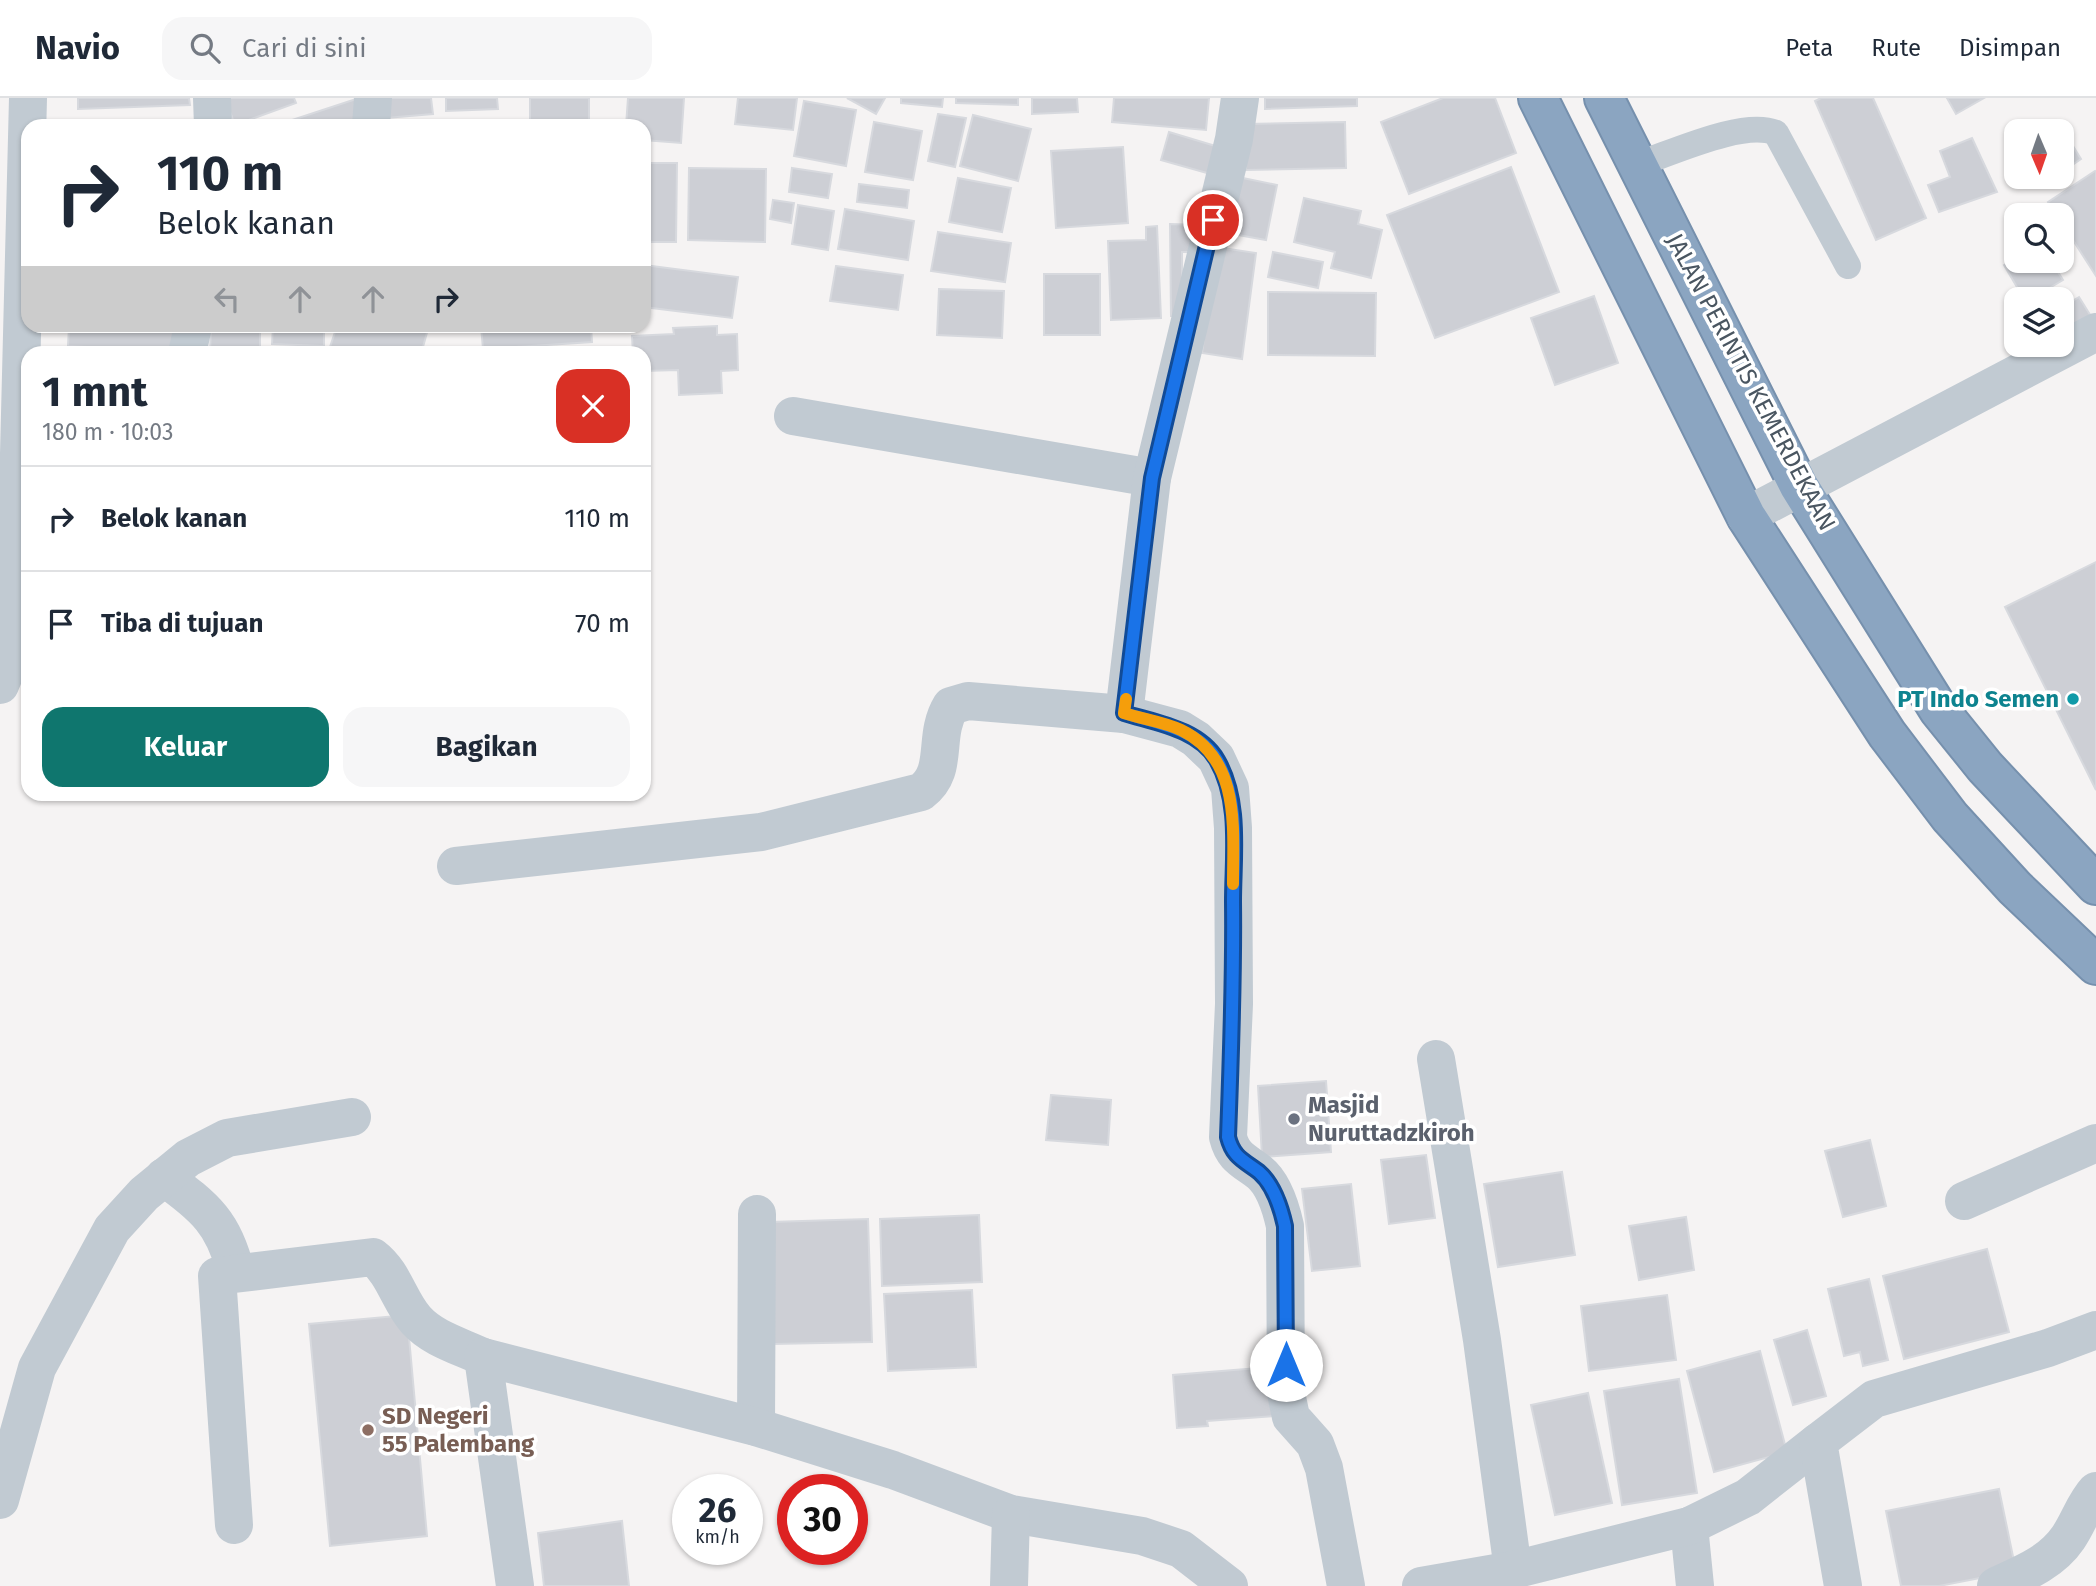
<!DOCTYPE html>
<html lang="id">
<head>
<meta charset="utf-8">
<style>
  body { margin:0; font-family:"Fira Sans",sans-serif; background:#f6f6f7; color:#1f2937; height:100vh; display:flex; flex-direction:column; font-size:26px; white-space:nowrap }
  * { box-sizing:border-box; margin:0 }
  p { font-size:23px; color:#747a83 }
  .icon { flex:none; width:38px; height:38px; fill:none; stroke:currentColor; stroke-width:2; stroke-linecap:round; stroke-linejoin:round }
  .map { position:relative; flex:1; overflow:hidden }
  .drawer { position:absolute; left:21px; top:248px; width:630px; height:455px; display:flex; flex-direction:column; background:#fff; border-radius:21px; box-shadow:0 2px 5px #0004 }
  .drawer>* { flex:none }
  .banner { position:absolute; left:21px; top:21px; width:630px; height:214px; border-radius:21px; box-shadow:0 2px 5px #0004; background:#fff; color:#1f2937; overflow:hidden }
  .needle { width:46px; rotate:178deg }
  .fabs { position:absolute; left:2004px; top:21px; display:grid; gap:14px }
  .fabs a { display:grid; place-items:center; width:70px; height:70px; border-radius:14px; background:#fff; box-shadow:0 2px 5px #0004; font-size:35px }
  .speed { position:absolute; left:672px; top:1376px; display:flex; gap:14px; font-size:35px; font-weight:700; text-align:center }
  .speed>* { display:grid; place-content:center; width:91px; height:91px; border-radius:50%; background:#fff; box-shadow:0 2px 5px #0004; line-height:1 }
  .speed small { font-size:18px; font-weight:400 }
  .speed .limit { border:10px solid #d22; background:#fff; color:#111 }
  .pin { position:absolute; display:grid; place-items:center; width:60px; height:60px; color:#fff; margin:-30px; border:4px solid #fff; border-radius:50%; box-shadow:0 2px 7px #0007 }
  .me { position:absolute; width:77px; margin:-38px; rotate:0deg; stroke-linejoin:round; filter:drop-shadow(0 0 5px #0008) }
  .turn { display:flex; align-items:center; gap:24px; height:147px; padding:0 21px; font-size:32px }
  .turn .icon { width:91px; height:91px; stroke-width:2.5 }
  .turn b { display:block; font-size:49px; line-height:60px }
  .lanes { display:flex; align-items:center; height:66px; padding:0 21px; background:#0003; justify-content:center; gap:35px; direction:ltr }
  .lanes .off { opacity:.35 }
  .round { display:grid; place-items:center; flex:none; width:74px; height:74px; border-radius:21px; background:#f6f6f7 }
  .headline { display:flex; align-items:center; justify-content:space-between; height:119px; padding:0 21px }
  h1 { font-size:42px; font-weight:700; line-height:52px }
  .cta { display:flex; gap:14px; margin-top:auto; padding:14px 21px }
  .cta a { flex:1; height:80px; border-radius:21px; background:#0f766e; color:#fff; font-size:28px; font-weight:700; line-height:80px; text-align:center }
  .cta a+a { background:#f6f6f7; color:#1f2937 }
  ul { padding:0; list-style:none }
  li { display:flex; align-items:center; gap:21px; height:105px; padding:0 21px; border-top:2px solid #e0e1e3 }
  li div { flex:1 }
  li b { display:block; font-size:26px }
  li em { font-style:normal }
  header { display:flex; align-items:center; gap:42px; box-sizing:border-box; height:98px; padding:0 35px; background:#fff; border-bottom:2px solid #e0e1e3 }
  header strong { font-size:33px }
  nav { display:flex; gap:38px; margin-inline-start:auto; font-size:24px }
  .search { width:490px; height:63px; background:#f6f6f7; display:flex; align-items:center; gap:18px; box-sizing:border-box; padding:0 24px; border-radius:21px; color:#747a83; font-size:26px }
  .map>svg:first-child { display:block }
  .building { fill:#cdcfd5; stroke:#d7d9de; stroke-width:2 }
  .lines { fill:none; stroke-linecap:round; stroke-linejoin:round }
  .highway-casing { stroke:#7690ad; stroke-width:42 }
  .lane { stroke:#c1cad2; stroke-width:26 }
  .street { stroke:#c1cad2; stroke-width:38 }
  .highway { stroke:#8ba5c1; stroke-width:38 }
  .route-casing { stroke:#114b97; stroke-width:18 }
  .route { stroke:#1a73e8; stroke-width:12 }
  .slow { stroke:#f59e0b; stroke-width:12 }
  .culture-dot { fill:#0f9aa8; stroke:#fff; stroke-width:2.5 }
  .worship-dot { fill:#6b7280; stroke:#fff; stroke-width:2.5 }
  .education-dot { fill:#8d6e63; stroke:#fff; stroke-width:2.5 }
  .labels { text-anchor:middle; dominant-baseline:central; stroke-width:7; stroke-linejoin:round; paint-order:stroke }
  .street-label { font-size:24px; fill:#4a5661; stroke:#fff }
  .culture-label { font-size:24px; font-weight:bold; fill:#0d838f; stroke:#fff; text-anchor:end }
  .worship-label { font-size:24px; font-weight:bold; fill:#5b616d; stroke:#fff; text-anchor:start }
  .education-label { font-size:24px; font-weight:bold; fill:#785e54; stroke:#fff; text-anchor:start }
</style>
</head>
<body>
<header>
<strong>Navio</strong>
<div class="search"><svg class="icon" aria-label="search" viewBox="0 0 24 24"><circle cx="10" cy="10" r="6"/><path d="M15 15l6 6"/></svg>Cari di sini</div>
<nav><a>Peta</a><a>Rute</a><a>Disimpan</a></nav>
</header>
<div class="map">
<svg width="2096" height="1488" viewBox="0 0 2096 1488">
  <rect width="100%" height="100%" fill="#f5f3f3"/>
  <g class="building">
    <path d="M 78,0 L 189,0 L 190,7 L 78,11 Z"/>
    <path d="M 225,0 L 294,0 L 296,5 L 235,27 Z"/>
    <path d="M 374,0 L 431,0 L 433,16 L 374,21 Z"/>
    <path d="M 446,0 L 497,0 L 498,11 L 446,13 Z"/>
    <rect x="530" y="0" width="59" height="28"/>
    <path d="M 628,0 L 684,0 L 681,45 L 644,42 L 644,28 L 626,28 Z"/>
    <path d="M 738,0 L 797,0 L 793,32 L 735,26 Z"/>
    <path d="M 847,0 L 885,0 L 876,16 Z"/>
    <path d="M 901,0 L 943,0 L 942,9 L 901,5 Z"/>
    <path d="M 956,0 L 1018,0 L 1018,7 L 956,5 Z"/>
    <path d="M 1032,0 L 1077,0 L 1078,14 L 1032,16 Z"/>
    <path d="M 1114,0 L 1209,0 L 1206,32 L 1112,24 Z"/>
    <path d="M 1265,0 L 1357,0 L 1357,8 L 1265,11 Z"/>
    <path d="M 1443,0 L 1495,0 L 1516,55 L 1409,96 L 1381,24 Z"/>
    <path d="M 1821,0 L 1873,0 L 1926,120 L 1876,142 L 1815,3 Z"/>
    <path d="M 1947,0 L 1984,0 L 1956,16 Z"/>
    <path d="M 356,1 L 362,28 L 274,28 Z"/>
    <path d="M 804,3 L 856,12 L 846,68 L 794,58 Z"/>
    <path d="M 938,16 L 966,20 L 955,69 L 928,63 Z"/>
    <path d="M 973,17 L 1031,31 L 1018,83 L 960,68 Z"/>
    <path d="M 874,24 L 922,33 L 913,82 L 865,74 Z"/>
    <path d="M 1345,24 L 1346,70 L 1246,72 L 1245,26 Z"/>
    <path d="M 1169,34 L 1222,50 L 1214,77 L 1161,62 Z"/>
    <path d="M 2065,35 L 2081,61 L 2062,74 L 2062,37 Z"/>
    <path d="M 1972,40 L 1997,94 L 1939,114 L 1928,87 L 1950,79 L 1940,53 Z"/>
    <path d="M 1123,49 L 1128,125 L 1056,130 L 1051,53 Z"/>
    <path d="M 644,65 L 677,65 L 676,144 L 644,144 Z"/>
    <path d="M 1511,69 L 1559,194 L 1435,240 L 1387,117 Z"/>
    <path d="M 689,70 L 766,71 L 765,144 L 688,142 Z"/>
    <path d="M 792,70 L 832,76 L 828,100 L 789,94 Z"/>
    <path d="M 2095,73 L 2096,74 L 2096,178 L 2062,125 L 2062,117 L 2056,117 L 2048,104 Z"/>
    <path d="M 1238,79 L 1277,87 L 1266,142 L 1227,135 Z"/>
    <path d="M 2038,79 L 2053,79 L 2043,85 Z"/>
    <path d="M 958,80 L 1011,90 L 1002,134 L 949,124 Z"/>
    <path d="M 859,86 L 909,92 L 907,110 L 857,104 Z"/>
    <path d="M 1304,100 L 1361,113 L 1358,126 L 1382,132 L 1371,180 L 1331,170 L 1335,154 L 1294,144 Z"/>
    <path d="M 773,102 L 794,105 L 791,125 L 770,121 Z"/>
    <path d="M 798,107 L 834,113 L 828,152 L 792,146 Z"/>
    <path d="M 845,111 L 914,123 L 908,162 L 838,151 Z"/>
    <path d="M 1170,126 L 1197,127 L 1196,154 L 1182,154 L 1182,218 L 1171,218 Z"/>
    <path d="M 1157,128 L 1161,220 L 1111,222 L 1108,143 L 1146,142 L 1146,129 Z"/>
    <path d="M 938,134 L 1011,145 L 1005,184 L 931,173 Z"/>
    <path d="M 1216,149 L 1256,155 L 1242,261 L 1202,255 Z"/>
    <path d="M 1273,154 L 1323,164 L 1318,190 L 1268,179 Z"/>
    <path d="M 2016,160 L 2016,163 L 2051,163 L 2063,182 L 2031,201 L 2024,201 L 2004,167 Z"/>
    <path d="M 644,167 L 738,179 L 732,220 L 644,209 Z"/>
    <path d="M 836,168 L 903,177 L 898,212 L 830,203 Z"/>
    <rect x="1044" y="176" width="56" height="61"/>
    <path d="M 939,191 L 1004,193 L 1002,240 L 937,237 Z"/>
    <path d="M 1268,194 L 1376,195 L 1375,258 L 1268,257 Z"/>
    <path d="M 1594,198 L 1618,265 L 1555,287 L 1531,220 Z"/>
    <path d="M 2079,199 L 2092,220 L 2062,238 L 2062,209 Z"/>
    <path d="M 69,228 L 179,228 L 177,254 L 68,248 Z"/>
    <path d="M 211,228 L 260,228 L 260,256 L 210,256 Z"/>
    <path d="M 273,228 L 324,228 L 324,248 L 272,246 Z"/>
    <path d="M 337,228 L 416,228 L 428,231 L 421,256 L 355,256 L 330,249 Z"/>
    <path d="M 481,228 L 591,228 L 592,244 L 483,251 Z"/>
    <path d="M 717,228 L 717,237 L 737,236 L 738,272 L 721,273 L 722,295 L 679,297 L 678,272 L 644,273 L 644,256 L 633,256 L 632,238 L 674,236 L 673,230 Z"/>
    <path d="M 2096,464 L 2096,692 L 2005,509 Z"/>
    <path d="M 1326,983 L 1331,1054 L 1262,1059 L 1258,988 Z"/>
    <path d="M 1051,997 L 1111,1002 L 1108,1047 L 1046,1042 Z"/>
    <path d="M 1870,1042 L 1886,1108 L 1843,1119 L 1825,1053 Z"/>
    <path d="M 1426,1057 L 1435,1120 L 1389,1126 L 1381,1062 Z"/>
    <path d="M 1562,1074 L 1575,1157 L 1498,1169 L 1484,1086 Z"/>
    <path d="M 1351,1086 L 1360,1168 L 1312,1173 L 1302,1091 Z"/>
    <path d="M 979,1117 L 982,1184 L 882,1188 L 880,1121 Z"/>
    <path d="M 1686,1119 L 1694,1172 L 1639,1182 L 1629,1128 Z"/>
    <path d="M 868,1121 L 872,1244 L 773,1246 L 770,1124 Z"/>
    <path d="M 1987,1151 L 2009,1234 L 1904,1261 L 1883,1178 Z"/>
    <path d="M 1869,1181 L 1888,1262 L 1863,1268 L 1860,1254 L 1844,1258 L 1828,1191 Z"/>
    <path d="M 972,1192 L 976,1269 L 888,1273 L 884,1196 Z"/>
    <path d="M 1667,1197 L 1676,1262 L 1589,1273 L 1581,1208 Z"/>
    <path d="M 407,1217 L 427,1438 L 330,1448 L 309,1226 Z"/>
    <path d="M 1807,1232 L 1826,1298 L 1793,1307 L 1774,1242 Z"/>
    <path d="M 1760,1253 L 1787,1354 L 1714,1374 L 1687,1273 Z"/>
    <path d="M 1270,1269 L 1274,1318 L 1207,1323 L 1208,1328 L 1177,1330 L 1173,1277 Z"/>
    <path d="M 1679,1281 L 1697,1395 L 1622,1407 L 1604,1293 Z"/>
    <path d="M 1588,1295 L 1612,1405 L 1555,1417 L 1531,1307 Z"/>
    <path d="M 1999,1391 L 2016,1473 L 1939,1488 L 1901,1488 L 1886,1413 Z"/>
    <path d="M 622,1423 L 629,1488 L 544,1488 L 538,1435 Z"/>
  </g>
  <g class="lines">
    <g class="highway-casing">
      <g id="highway">
        <path d="M 1538,0 L 1746,418 L 1887,636 L 1950,719 L 2015,790 L 2096,867"/>
        <path d="M 1604,0 L 1799,388 L 1939,612 L 1985,669 L 2096,787"/>
      </g>
    </g>
    <path class="lane" d="M 1638,66 C 1672,55 1744,21 1776,35 L 1848,168"/>
    <g class="street">
      <path d="M 212,0 L 213,28"/>
      <path d="M 371,28 L 373,0"/>
      <path d="M 187,256 L 193,228"/>
      <path d="M 793,318 L 1152,380"/>
      <path d="M 1746,418 L 2096,234"/>
      <path d="M 0,587 L 14,553 L 28,0"/>
      <path d="M 1124,616 L 1180,631 L 1196,641 L 1216,660 L 1230,690 L 1233,730 L 1234,906 L 1228,1039 C 1233,1059 1243,1062 1259,1074 C 1274,1086 1281,1110 1285,1128 L 1286,1295 L 1291,1319 L 1315,1346 L 1324,1370 L 1346,1488"/>
      <path d="M 456,768 L 761,734 L 921,694 C 950,673 932,639 951,608 L 968,603 L 1124,616 L 1152,380 L 1234,41 L 1240,0"/>
      <path d="M 1436,961 L 1482,1242 L 1513,1472"/>
      <path d="M 164,1079 C 205,1110 224,1124 236,1175"/>
      <path d="M 1964,1103 L 2096,1045"/>
      <path d="M 756,1329 L 757,1116"/>
      <path d="M 0,1402 L 37,1270 L 112,1131 L 144,1096 L 188,1060 L 227,1040 L 352,1019"/>
      <path d="M 234,1427 L 217,1178 L 373,1159 C 394,1175 399,1203 416,1222 C 433,1241 460,1248 483,1259"/>
      <path d="M 1689,1428 L 1695,1488"/>
      <path d="M 515,1488 L 483,1259 L 756,1329 L 893,1372 L 1011,1416 L 1142,1438 L 1181,1451 L 1229,1488"/>
      <path d="M 1009,1488 L 1011,1416"/>
      <path d="M 1421,1488 L 1513,1472 L 1689,1428 L 1748,1399 L 1818,1344"/>
      <path d="M 1843,1488 L 1818,1344 L 1874,1301 L 2048,1250 L 2096,1232"/>
      <path d="M 1996,1488 C 2022,1476 2051,1465 2068,1440 C 2079,1424 2084,1406 2096,1393"/>
    </g>
    <use href="#highway" class="highway"/>
  </g>
  <g class="lines">
    <g class="route-casing">
      <path id="route" d="M 1213,122 L 1152,380 L 1124,615 C 1156,625 1199,631 1217,662 C 1241,703 1233,758 1233,804 C 1234,882 1231,960 1228,1039 C 1233,1059 1243,1062 1259,1074 C 1274,1087 1281,1110 1285,1128 L 1286,1267"/>
    </g>
    <use href="#route" class="route"/>
    <path class="slow" d="M 1126,601 L 1124,615 C 1142,621 1164,624 1181,632 C 1241,661 1233,730 1233,786"/>
  </g>
  <circle class="culture-dot" cx="2073" cy="601" r="7"/>
  <circle class="worship-dot" cx="1294" cy="1021" r="7"/>
  <circle class="education-dot" cx="368" cy="1332" r="7"/>
  <g class="labels">
    <g class="street-label">
      <text transform="translate(1751 284) rotate(62)">JALAN PERINTIS KEMERDEKAAN</text>
    </g>
    <g class="culture-label">
      <text x="2059" y="601">PT Indo Semen</text>
    </g>
    <g class="worship-label">
      <text x="1308" y="1007">Masjid<tspan x="1308" dy="28">Nuruttadzkiroh</tspan></text>
    </g>
    <g class="education-label">
      <text x="382" y="1318">SD Negeri<tspan x="382" dy="28">55 Palembang</tspan></text>
    </g>
  </g>
</svg>
<div class="fabs">
<a><svg class="needle" viewBox="-14 -14 28 28"><path d="M0-13l5 13h-10z" fill="#e53935"/><path d="M0 13l5-13h-10z" fill="#747a83"/></svg></a>
<a><svg class="icon" aria-label="search" viewBox="0 0 24 24"><circle cx="10" cy="10" r="6"/><path d="M15 15l6 6"/></svg></a>
<a><svg class="icon" aria-label="layers" viewBox="0 0 24 24"><path d="M12 4l9 5-9 5-9-5zM3 14l9 5 9-5"/></svg></a>
</div>
<div class="speed"><div>26<small>km/h</small></div><div class="limit">30</div></div>
<div class="pin" style="left:1213px;top:122px;background:#d93025"><svg class="icon" aria-label="arrive" viewBox="0 0 24 24"><path d="M6 21V4h12l-3 4 3 4H6"/></svg></div>
<svg class="me" style="left:1286px;top:1267px" viewBox="-20 -20 40 40"><circle r="19" fill="#fff"/><path d="M0-13L10 11 0 6-10 11z" fill="#1a73e8"/></svg>
<div class="banner">
<div class="turn"><svg class="icon" aria-label="right" viewBox="0 0 24 24"><path d="M7 20v-9h11M14 6l5 5-5 5"/></svg><div><b>110 m</b>Belok kanan</div></div>
<div class="lanes"><svg class="icon off" aria-label="left" viewBox="0 0 24 24"><path d="M17 20v-9H6M10 6l-5 5 5 5"/></svg><svg class="icon off" aria-label="ahead" viewBox="0 0 24 24"><path d="M12 20V5M6 11l6-6 6 6"/></svg><svg class="icon off" aria-label="ahead" viewBox="0 0 24 24"><path d="M12 20V5M6 11l6-6 6 6"/></svg><svg class="icon" aria-label="right" viewBox="0 0 24 24"><path d="M7 20v-9h11M14 6l5 5-5 5"/></svg></div>
</div>
<section class="drawer">
<div class="headline"><div><h1>1 mnt</h1><p>180 m · 10:03</p></div><a class="round" style="background:#d93025;color:#fff"><svg class="icon" aria-label="close" viewBox="0 0 24 24"><path d="M6 6l12 12M18 6L6 18"/></svg></a></div>
<ul>
<li><svg class="icon" aria-label="right" viewBox="0 0 24 24"><path d="M7 20v-9h11M14 6l5 5-5 5"/></svg><div><b>Belok kanan</b></div><em>110 m</em></li>
<li><svg class="icon" aria-label="arrive" viewBox="0 0 24 24"><path d="M6 21V4h12l-3 4 3 4H6"/></svg><div><b>Tiba di tujuan</b></div><em>70 m</em></li>
</ul>
<div class="cta"><a>Keluar</a><a>Bagikan</a></div>
</section>
</div>
</body>
</html>
